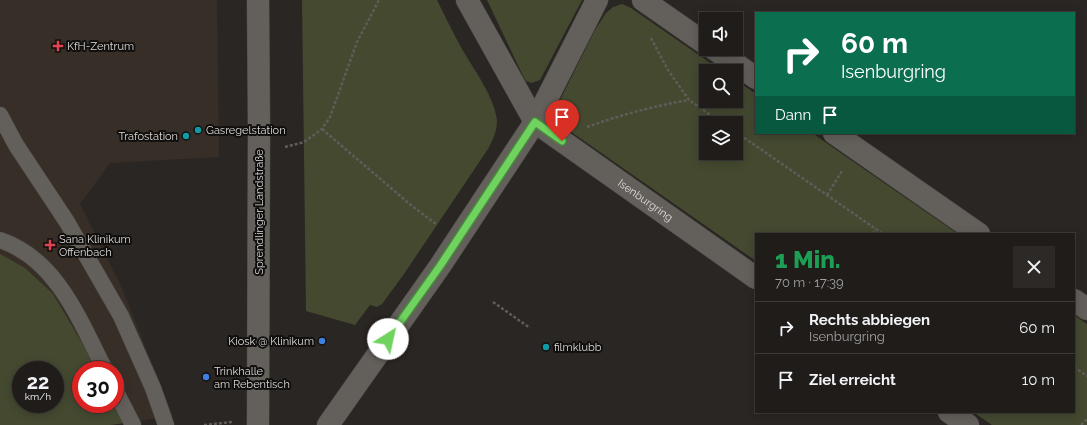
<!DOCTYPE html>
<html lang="de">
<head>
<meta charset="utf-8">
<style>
  body { margin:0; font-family:Raleway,sans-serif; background:#2d2927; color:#f1f3f6; height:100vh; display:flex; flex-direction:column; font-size:15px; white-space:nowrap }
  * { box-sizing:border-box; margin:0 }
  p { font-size:13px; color:#a2a1a2 }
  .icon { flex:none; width:22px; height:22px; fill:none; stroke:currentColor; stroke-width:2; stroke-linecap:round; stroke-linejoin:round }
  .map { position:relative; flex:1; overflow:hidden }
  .sheet { position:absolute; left:755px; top:233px; width:320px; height:180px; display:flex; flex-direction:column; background:#201c1a; border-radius:0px; box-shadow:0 2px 10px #0003,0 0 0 1px #3d3a39 }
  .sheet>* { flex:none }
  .guide { position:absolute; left:755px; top:12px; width:320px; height:122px; border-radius:0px; box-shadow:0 2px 10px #0003,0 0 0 1px #3d3a39; background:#0b6e4f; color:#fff; overflow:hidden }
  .tools { position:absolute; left:699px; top:12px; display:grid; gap:8px }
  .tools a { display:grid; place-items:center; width:44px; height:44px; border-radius:0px; background:#201c1a; box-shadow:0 2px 10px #0003,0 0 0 1px #3d3a39; font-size:20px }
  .speed { position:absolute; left:12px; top:361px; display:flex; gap:8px; font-size:20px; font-weight:700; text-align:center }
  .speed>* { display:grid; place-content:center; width:52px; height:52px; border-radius:50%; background:#201c1a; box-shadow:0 2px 10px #0003,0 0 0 1px #3d3a39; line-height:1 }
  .speed small { font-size:10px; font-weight:400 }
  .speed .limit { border:6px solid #d22; background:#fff; color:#111 }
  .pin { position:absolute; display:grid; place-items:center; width:34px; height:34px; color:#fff; margin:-41px -17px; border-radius:50% 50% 50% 0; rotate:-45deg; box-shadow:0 0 4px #0007 }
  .pin .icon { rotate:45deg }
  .me { position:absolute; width:44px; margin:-22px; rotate:35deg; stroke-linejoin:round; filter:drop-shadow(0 0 3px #0008) }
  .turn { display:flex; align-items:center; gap:14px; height:84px; padding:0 20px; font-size:18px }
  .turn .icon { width:52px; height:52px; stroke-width:2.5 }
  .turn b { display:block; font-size:28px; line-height:34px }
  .then { display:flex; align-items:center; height:38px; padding:0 20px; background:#0003; gap:8px; font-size:15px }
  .round { display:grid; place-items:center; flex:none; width:42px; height:42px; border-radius:0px; background:#2d2927 }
  .overview { display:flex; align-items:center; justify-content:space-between; height:68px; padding:0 20px }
  h1 { font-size:24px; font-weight:800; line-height:30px; color:#1e9e55 }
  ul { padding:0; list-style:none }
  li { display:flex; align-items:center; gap:12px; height:52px; padding:0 20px; border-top:1px solid #3d3a39 }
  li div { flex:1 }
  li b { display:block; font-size:15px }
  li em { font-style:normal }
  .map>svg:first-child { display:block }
  .built { fill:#372f27; fill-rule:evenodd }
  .green { fill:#444930; fill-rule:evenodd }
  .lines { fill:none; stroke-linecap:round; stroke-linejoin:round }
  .lane-casing { stroke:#474441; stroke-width:17 }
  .street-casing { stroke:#474441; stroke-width:23 }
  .secondary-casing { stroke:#474441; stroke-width:23 }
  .path { stroke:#605c5a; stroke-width:2.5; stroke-dasharray:3 2; stroke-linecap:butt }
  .lane { stroke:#635f5b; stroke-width:16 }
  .street { stroke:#635f5b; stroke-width:22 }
  .secondary { stroke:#635f5b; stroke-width:22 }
  .route-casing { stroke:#49893e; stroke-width:10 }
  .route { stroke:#70d35f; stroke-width:7 }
  .health-dot { fill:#e0444e; stroke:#110f0e; stroke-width:1.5 }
  .culture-dot { fill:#0f9aa8; stroke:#110f0e; stroke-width:1.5 }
  .shop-dot { fill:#3f7fe0; stroke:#110f0e; stroke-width:1.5 }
  .labels { text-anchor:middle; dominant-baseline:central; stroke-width:4; stroke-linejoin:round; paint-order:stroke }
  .poi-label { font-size:11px; fill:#dddbd9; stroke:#110f0e; text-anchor:start }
  .street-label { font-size:11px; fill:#dddbd9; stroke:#110f0e }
</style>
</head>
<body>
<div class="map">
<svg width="1087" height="425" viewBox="0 0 1087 425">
  <rect width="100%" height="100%" fill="#2a2623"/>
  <path class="built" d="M 0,0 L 217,0 L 219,157 L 110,163 L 80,204 L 121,286 L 173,416 L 110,425 L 0,425 ZM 21,370 L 55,370 L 55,404 L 21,404 ZM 81,370 L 115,370 L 115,404 L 81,404 Z"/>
  <g class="green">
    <path d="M 302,0 L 437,0 C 445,16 453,33 462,49 C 474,70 494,96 497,120 C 497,131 493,140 488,149 L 404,274 L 382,304 L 377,307 L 370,305 L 355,325 L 306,311 Z"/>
    <path d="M 487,0 L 582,0 L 540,80 L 532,83 L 526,81 L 524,78 Z"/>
    <path d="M 622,4 L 631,8 L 722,71 L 706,71 L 706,101 L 736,101 L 736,80 L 756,94 L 756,133 L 812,133 L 958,234 L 756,234 L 756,261 L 557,122 L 556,113 L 559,102 L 595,30 L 606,13 L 613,7 ZM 706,123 L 736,123 L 736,153 L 706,153 Z"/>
    <path d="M 0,254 L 25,268 L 53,294 L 98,370 L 81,370 L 81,404 L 115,404 L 125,423 L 110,425 L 0,425 ZM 21,370 L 55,370 L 55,404 L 21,404 Z"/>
    <path d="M 1074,315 L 1087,324 L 1087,425 L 992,425 L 973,412 L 1074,412 Z"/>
  </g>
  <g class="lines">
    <g class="lane-casing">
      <g id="lane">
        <path d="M 0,115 L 16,145 L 67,222 L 121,316 L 153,388 L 166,425"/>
        <path d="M 0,240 C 57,259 80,321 105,370"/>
        <path d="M 115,390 L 133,425"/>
      </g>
    </g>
    <g class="street-casing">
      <g id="street">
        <path id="s1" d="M 467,0 L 535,122 L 756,278"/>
        <path d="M 643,0 L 706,44"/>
        <path d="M 714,49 L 756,78"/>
        <path d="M 834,133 L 979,234"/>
        <path d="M 1074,300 L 1087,309"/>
        <path d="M 949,412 L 968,425"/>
        <path d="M 328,425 L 440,266 L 535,122 L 597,0"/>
      </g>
    </g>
    <g class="secondary-casing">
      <path id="secondary" d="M 258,0 L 259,128 L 258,425"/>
    </g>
    <g class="path">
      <path d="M 651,38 L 668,70 L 689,100 L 722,123"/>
      <path d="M 587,127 C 620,115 654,106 689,100"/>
      <path d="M 322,129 L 412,206 L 436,224"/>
      <path d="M 736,132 L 883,234"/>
      <path d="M 285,147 L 304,142 L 322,129 L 330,117 L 357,42 L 379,0"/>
      <path d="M 827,195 L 842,171"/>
      <path d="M 873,234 L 876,229"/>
      <path d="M 493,302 L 530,328"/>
      <path d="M 1074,367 L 1087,376"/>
      <path d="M 204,425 L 232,422"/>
      <path d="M 1081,425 L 1087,419"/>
    </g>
    <use href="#lane" class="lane"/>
    <use href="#street" class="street"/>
    <use href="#secondary" class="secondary"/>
  </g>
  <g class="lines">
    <g class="route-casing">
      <path id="route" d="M 388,339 L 440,266 L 535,122 L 562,141"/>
    </g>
    <use href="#route" class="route"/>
  </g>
  <g class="health-dot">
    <path d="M56 40h4v4h4v4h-4v4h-4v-4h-4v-4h4z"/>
    <path d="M48 239h4v4h4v4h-4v4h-4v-4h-4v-4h4z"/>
  </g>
  <g class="culture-dot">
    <circle cx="198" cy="130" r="4"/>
    <circle cx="186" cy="136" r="4"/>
    <circle cx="546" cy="347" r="4"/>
  </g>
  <g class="shop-dot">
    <circle cx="322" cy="341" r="4"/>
    <circle cx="206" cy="377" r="4"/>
  </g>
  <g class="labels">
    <g class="poi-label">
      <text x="67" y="46">KfH-Zentrum</text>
      <text x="206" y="130">Gasregelstation</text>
      <text x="178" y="136" text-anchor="end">Trafostation</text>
      <text x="59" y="239">Sana Klinikum<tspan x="59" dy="13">Offenbach</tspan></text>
      <text x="314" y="341" text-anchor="end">Kiosk @ Klinikum</text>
      <text x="554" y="347">filmklubb</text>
      <text x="214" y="371">Trinkhalle<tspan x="214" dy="13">am Rebentisch</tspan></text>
    </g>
    <g class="street-label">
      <text stroke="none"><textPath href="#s1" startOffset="275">Isenburgring</textPath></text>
      <text transform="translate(259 212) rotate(-90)">Sprendlinger Landstraße</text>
    </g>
  </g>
</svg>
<div class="tools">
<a><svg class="icon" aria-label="sound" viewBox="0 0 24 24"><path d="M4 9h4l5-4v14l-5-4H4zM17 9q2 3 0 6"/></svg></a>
<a><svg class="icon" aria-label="search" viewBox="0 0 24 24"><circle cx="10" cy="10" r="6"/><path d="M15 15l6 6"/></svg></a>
<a><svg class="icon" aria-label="layers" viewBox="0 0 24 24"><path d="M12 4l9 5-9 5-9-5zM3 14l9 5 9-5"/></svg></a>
</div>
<div class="speed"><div>22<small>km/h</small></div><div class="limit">30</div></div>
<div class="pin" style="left:562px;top:141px;background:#d93025"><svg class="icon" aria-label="arrive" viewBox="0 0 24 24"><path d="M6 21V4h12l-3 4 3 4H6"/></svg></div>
<svg class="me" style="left:388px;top:339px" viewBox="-20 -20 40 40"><circle r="19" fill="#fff"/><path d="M0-13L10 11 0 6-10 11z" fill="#70d35f"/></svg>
<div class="guide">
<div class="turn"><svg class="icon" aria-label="right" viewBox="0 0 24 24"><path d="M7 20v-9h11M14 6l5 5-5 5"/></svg><div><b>60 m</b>Isenburgring</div></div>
<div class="then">Dann<svg class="icon" aria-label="arrive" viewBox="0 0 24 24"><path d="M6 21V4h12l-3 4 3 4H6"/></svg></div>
</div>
<section class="sheet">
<div class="overview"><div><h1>1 Min.</h1><p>70 m · 17:39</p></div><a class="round"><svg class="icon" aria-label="close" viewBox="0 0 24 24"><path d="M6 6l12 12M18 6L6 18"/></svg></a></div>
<ul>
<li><svg class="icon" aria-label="right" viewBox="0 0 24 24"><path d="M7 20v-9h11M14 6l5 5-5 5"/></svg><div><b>Rechts abbiegen</b><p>Isenburgring</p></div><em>60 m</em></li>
<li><svg class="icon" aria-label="arrive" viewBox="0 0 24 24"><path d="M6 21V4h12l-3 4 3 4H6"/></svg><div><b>Ziel erreicht</b></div><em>10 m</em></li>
</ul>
</section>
</div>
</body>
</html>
